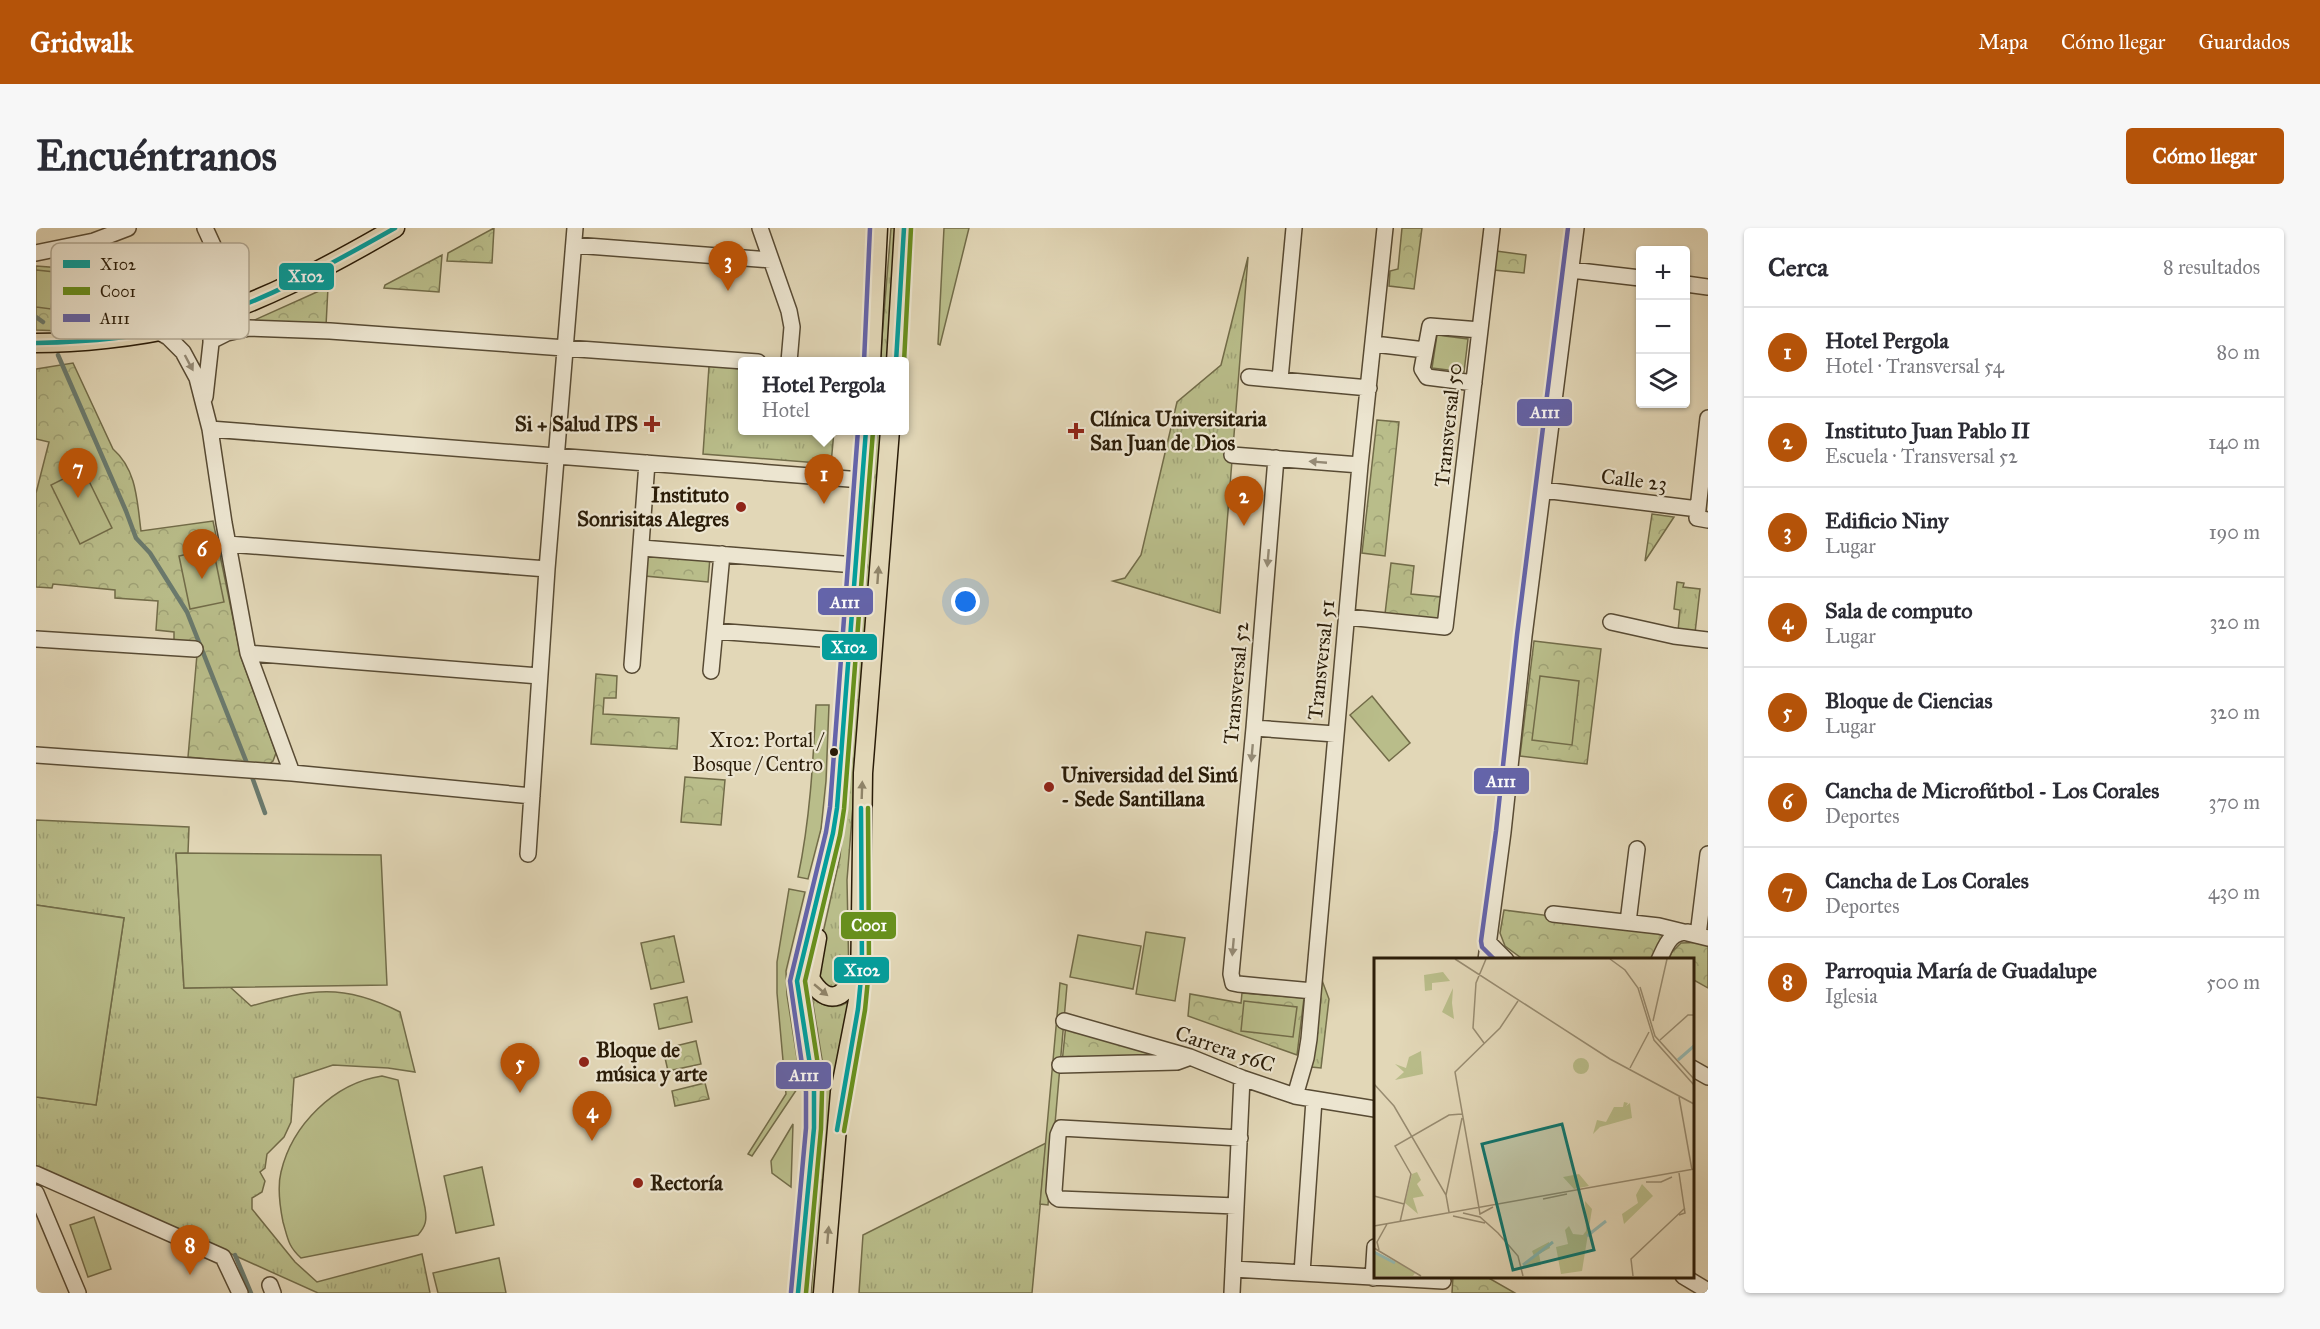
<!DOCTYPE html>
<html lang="es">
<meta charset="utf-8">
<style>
:root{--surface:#fff;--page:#f7f7f7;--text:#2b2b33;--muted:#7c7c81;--line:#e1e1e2;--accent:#b45309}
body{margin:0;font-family:"IM FELL Great Primer",serif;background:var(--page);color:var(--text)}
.controls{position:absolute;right:18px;top:18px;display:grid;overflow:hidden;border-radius:6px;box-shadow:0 2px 4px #0004}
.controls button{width:54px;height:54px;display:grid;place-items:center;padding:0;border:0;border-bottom:2px solid var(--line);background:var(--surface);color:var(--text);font:30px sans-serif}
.you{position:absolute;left:930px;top:374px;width:21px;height:21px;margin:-15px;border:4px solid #fff;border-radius:50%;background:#1a73e8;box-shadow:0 0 0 9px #1a73e833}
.badge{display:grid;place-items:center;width:39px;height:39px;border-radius:50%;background:var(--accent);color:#fff;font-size:20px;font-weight:700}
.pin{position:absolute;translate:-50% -50px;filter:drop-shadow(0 2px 3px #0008)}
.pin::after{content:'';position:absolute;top:32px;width:21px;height:18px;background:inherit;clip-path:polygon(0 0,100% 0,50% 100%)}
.popup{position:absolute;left:702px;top:129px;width:171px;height:78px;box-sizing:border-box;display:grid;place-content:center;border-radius:6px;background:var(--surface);filter:drop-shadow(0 2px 4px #0005);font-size:20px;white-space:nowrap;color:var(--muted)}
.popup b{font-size:22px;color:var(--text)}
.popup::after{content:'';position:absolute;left:50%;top:100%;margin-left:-12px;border:12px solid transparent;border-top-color:var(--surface)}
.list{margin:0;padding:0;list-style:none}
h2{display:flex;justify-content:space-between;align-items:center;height:78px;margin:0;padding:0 24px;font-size:26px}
h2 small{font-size:20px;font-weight:400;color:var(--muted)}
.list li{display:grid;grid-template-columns:39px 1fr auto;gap:18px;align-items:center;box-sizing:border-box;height:90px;padding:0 24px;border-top:2px solid var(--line)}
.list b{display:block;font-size:22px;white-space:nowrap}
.list p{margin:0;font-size:20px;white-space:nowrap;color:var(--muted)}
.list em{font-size:20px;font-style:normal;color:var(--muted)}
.icon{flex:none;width:33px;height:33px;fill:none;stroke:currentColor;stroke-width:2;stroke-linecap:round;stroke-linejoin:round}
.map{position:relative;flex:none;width:1672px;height:1065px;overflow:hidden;border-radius:6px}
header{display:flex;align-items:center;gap:36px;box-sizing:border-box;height:84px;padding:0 30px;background:var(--accent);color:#fff}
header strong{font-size:28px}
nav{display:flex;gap:33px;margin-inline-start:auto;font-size:21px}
.intro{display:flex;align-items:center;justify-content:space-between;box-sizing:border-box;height:144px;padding:0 36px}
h1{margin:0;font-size:42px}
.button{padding:15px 27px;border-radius:6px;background:var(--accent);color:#fff;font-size:21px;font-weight:700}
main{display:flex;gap:36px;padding:0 36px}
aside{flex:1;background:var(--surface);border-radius:6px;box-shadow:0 2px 4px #0004}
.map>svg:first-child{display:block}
.grass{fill:url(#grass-tufts);stroke:#726c49;stroke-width:1.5}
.park{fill:url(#park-crowns);stroke:#726c49;stroke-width:1.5}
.garden{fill:#b9bd8a;stroke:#726c49;stroke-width:1.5}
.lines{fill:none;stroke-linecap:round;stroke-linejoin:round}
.stream{stroke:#6a7a6e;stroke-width:4.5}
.minor-casing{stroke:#584b34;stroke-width:18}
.major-casing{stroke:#2a1c08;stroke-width:21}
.minor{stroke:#ece5d0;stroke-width:15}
.major{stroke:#e2d7b7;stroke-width:18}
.bus-1-casing{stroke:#ece5d0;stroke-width:9}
.bus-2-casing{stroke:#ece5d0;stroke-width:9}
.bus-3-casing{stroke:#ece5d0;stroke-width:9}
.bus-1{stroke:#049e9c;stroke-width:4.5}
.bus-2{stroke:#68901d;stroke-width:4.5}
.bus-3{stroke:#6464aa;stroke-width:4.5}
.oneway{fill:#958b76}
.oneway2{fill:#8f8368}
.poi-dot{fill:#8f2418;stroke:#ece5d0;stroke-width:2}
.bus-dot{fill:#2a1c08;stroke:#ece5d0;stroke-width:2}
.labels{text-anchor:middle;stroke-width:4.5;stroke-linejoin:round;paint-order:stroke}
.bus-label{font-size:20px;fill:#2a1c08;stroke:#ece5d0;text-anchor:end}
.poi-label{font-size:21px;font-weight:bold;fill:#2a1c08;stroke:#ece5d0;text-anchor:start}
.street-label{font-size:21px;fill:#2a1c08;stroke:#ece5d0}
.inset-river{fill:none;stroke:#95b9b2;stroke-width:3}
.inset-road{fill:none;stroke:#988c71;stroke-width:1.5}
.view{fill:#0f766e;fill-opacity:0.15;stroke:#0f766e;stroke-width:3}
.inset-edge{fill:none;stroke:#2a1c08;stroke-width:3}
.key{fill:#ece5d0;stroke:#b2a994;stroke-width:1.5}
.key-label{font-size:16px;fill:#2a1c08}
.line-badge{stroke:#ece5d0;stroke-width:2}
.badge-label{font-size:16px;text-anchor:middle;font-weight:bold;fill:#fff}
</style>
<header>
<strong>Gridwalk</strong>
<nav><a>Mapa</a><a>Cómo llegar</a><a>Guardados</a></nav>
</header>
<div class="intro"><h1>Encuéntranos</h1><a class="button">Cómo llegar</a></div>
<main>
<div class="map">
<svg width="1672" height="1065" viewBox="0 0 1672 1065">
<defs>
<pattern id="grass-tufts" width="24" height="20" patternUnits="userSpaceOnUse" patternTransform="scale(1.5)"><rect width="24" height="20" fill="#b9bd8a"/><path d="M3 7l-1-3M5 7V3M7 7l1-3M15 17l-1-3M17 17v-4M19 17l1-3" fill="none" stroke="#9fa276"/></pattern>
<pattern id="park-crowns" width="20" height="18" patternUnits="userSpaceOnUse" patternTransform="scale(1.5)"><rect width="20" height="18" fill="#b9bd8a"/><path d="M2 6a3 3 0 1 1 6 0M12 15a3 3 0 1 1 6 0" fill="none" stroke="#9fa276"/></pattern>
</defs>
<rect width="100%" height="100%" fill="#e2d7b7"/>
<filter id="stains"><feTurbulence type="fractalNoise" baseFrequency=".00333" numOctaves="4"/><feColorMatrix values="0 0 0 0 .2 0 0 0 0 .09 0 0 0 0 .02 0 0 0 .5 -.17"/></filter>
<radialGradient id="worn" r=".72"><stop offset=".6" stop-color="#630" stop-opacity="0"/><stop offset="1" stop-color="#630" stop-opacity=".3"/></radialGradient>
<path class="grass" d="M855,0H861L852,133L844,134Z
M1212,29L1184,385L1077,353L1089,350L1105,327L1141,174L1185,137Z
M673,138L707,141V202L798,203L795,236L667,226Z
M839,203H847L811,652L813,752L795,764L778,745L804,629Z
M1641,354L1648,355L1647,359L1664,361L1659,405L1642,403L1644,382L1638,381Z
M0,592L153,599L152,625L140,626L148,760L194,759L215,778C275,761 307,755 364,784L379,844L352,840L297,837L258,850L255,894L248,909L231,926L229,940L224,944L229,953L226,964L216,970V981L259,1034L281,1054L386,1026L394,1065H282L0,938V869L60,877L88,690L0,677Z
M1284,747L1293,771L1285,840L1275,839Z
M776,770C790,780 801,782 816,772L781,1065H775L790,856Z
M1010,915L996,1065H823L827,1007Z"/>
<path class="park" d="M458,0L456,35L411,33L412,25Z
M1366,0H1386L1378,61L1353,58L1354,43L1362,41Z
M1460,23L1490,27L1488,45L1458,42Z
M406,27L403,64L348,60L349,57Z
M0,38L26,40L25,103L0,102Z
M292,59L290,98L214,94Z
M37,135L77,221C101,242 101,273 105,303L177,293L205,429L240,525L237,533L232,537L152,529L162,415L138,413V404L120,402L122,373L79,370V362L17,356L16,360L0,359V265L13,214L0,211V141Z
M1341,192L1363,194L1349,328L1326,325Z
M1616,286L1638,289L1609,333Z
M612,324L674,329L672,354L609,348Z
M1355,335L1378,338L1375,366L1406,369L1403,392L1349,386Z
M1498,413L1565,421L1551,536L1484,528Z
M560,446L581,448L580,470H568L567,486L643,490L641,521L555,516Z
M649,549L689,552L685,597L645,594Z
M1468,682L1629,703L1618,732H1488L1469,718L1464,705Z
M638,708L648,754L615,761L605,715Z
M1672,714V760L1656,751V732H1633L1635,725L1645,715Z
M1206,765L1268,770L1261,827L1152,788L1154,766L1205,775Z
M651,769L656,794L623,801L618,776Z
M1030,796L1141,829L1026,835Z
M660,813L665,836L632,843L627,821Z
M669,855L673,871L639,878L636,863Z
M1417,1048L1451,1049L1479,1065H1416Z"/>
<path class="garden" d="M908,0H933L904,117L902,116Z
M0,42L19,44L15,81L0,79Z
M1401,107L1432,111L1428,144L1396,140Z
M47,241L76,300L44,316L15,257Z
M177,320L188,374L154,381L143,328Z
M1504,448L1543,453L1536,517L1496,512Z
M1336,468L1374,515L1353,533L1314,487Z
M780,477H793L790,553L785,601L772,651L762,649C774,592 777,535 780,477Z
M140,625L345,627L351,757L148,760Z
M753,661L769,664L750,743L751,767L765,855L716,928L712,926L750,866L741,765V734Z
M0,677L88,690L60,877L0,869Z
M1110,704L1149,710L1139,773L1100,766Z
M1042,707L1105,718L1097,761L1034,749Z
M1024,755L1031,757L1012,977L1004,976Z
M1208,773L1261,779L1257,809L1205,803Z
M346,848L362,852L389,980C391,992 390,998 382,1007L265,1030C252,1018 252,1011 247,994C244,979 241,960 245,944C256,897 298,855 346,848Z
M757,896L755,959L736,945L735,933Z
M446,939L458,997L420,1005L408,948Z
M58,989L75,1041L52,1049L34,997Z
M463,1030L470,1065H402L397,1045Z"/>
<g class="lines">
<path class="stream" d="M0,89L7,94
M22,127L90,283L100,310L114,325L151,384L212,538
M215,546L229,585
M199,1027L215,1065"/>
<g class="minor-casing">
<path id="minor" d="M169,0L204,76
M724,0L753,83L756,99L753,134
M538,17L735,32
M0,25L58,13L92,0
M1535,42L1604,50
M1650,56L1672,59
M121,103L132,109L147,124L161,150L174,201L188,295L212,425L256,545
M175,113L191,105L213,100L294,103L722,134
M1338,116L1389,122
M1213,149L1333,160
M1244,151L1258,0
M1438,155L1391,149L1386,141L1394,98L1444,102
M169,169L178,88
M174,201L826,252
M1196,227L1324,237
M1240,230L1218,500L1195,746L1197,755L1202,756L1277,763
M1507,262L1662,281L1661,290L1672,292
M1662,281L1672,190
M192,316L511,341
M606,320L819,337
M1311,389L1409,399L1456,0
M1575,394L1638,408L1672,412
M679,403L813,413
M0,411L159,421
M212,425L503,448
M596,437L611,235
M675,443L686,326
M1218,500L1299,506
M0,527L256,545L496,568
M492,626L511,341L539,0
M1517,686L1623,698L1672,710
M1592,694L1601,621
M1662,707L1672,626
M1452,714L1470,732
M1450,732L1467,604L1488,408L1540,0
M1623,732C1630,718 1633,704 1652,704
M1028,793L1154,829L1206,850L1259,868L1339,881
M1024,837L1141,834L1152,830
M1656,840L1672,849
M1259,868L1270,830L1273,811L1324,237L1349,0
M0,946L187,1029L204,1065
M0,965L42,1065
M1200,978L1023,971L1020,969L1018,963L1022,907L1025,900L1204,910
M1197,1041L1407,1053
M1266,1045L1278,872
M1647,1048L1672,1063
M1337,1050L1339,1019
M234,1057L237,1065
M1196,1065L1206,850"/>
</g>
<g class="major-casing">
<path id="major" d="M0,115C41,115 102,109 142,99C219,78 290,40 359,0
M835,134L842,0
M860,134L868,0
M781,710L774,750C791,782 816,769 817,737
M762,1065L778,900V863L761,753L797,605L801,580L830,202
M787,1065L804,864L824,762L827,545L854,202"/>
</g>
<use href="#minor" class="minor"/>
<use href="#major" class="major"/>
<g class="bus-1-casing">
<path id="bus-1" d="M0,115C47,114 96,111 142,99C219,79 290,39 359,0
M860,134L868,0
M801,902L822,781L826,740L825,580
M762,1065L778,900V863L761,753L797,605L801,580L830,202"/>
</g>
<g class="bus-2-casing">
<path id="bus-2" d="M868,134L875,0
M808,903L829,782L833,741L832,580
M770,1065L785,901L786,863L769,753L804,607L808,581L837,203"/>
</g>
<g class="bus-3-casing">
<path id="bus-3" d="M828,134L834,0
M1459,732L1446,719L1445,713L1460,603L1481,407L1532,0
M755,1064L770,900V864L754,753L790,604L794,579L822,202"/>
</g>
<use href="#bus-1" class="bus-1"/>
<use href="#bus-2" class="bus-2"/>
<use href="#bus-3" class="bus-3"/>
</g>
<defs><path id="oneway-solid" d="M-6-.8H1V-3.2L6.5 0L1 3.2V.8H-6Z" transform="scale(1.5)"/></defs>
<g class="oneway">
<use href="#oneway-solid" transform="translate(153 135) rotate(62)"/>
<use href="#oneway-solid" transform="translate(1282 234) rotate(-175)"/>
<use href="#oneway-solid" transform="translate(1232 330) rotate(95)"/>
<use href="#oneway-solid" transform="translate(1216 525) rotate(95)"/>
<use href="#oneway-solid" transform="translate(1197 719) rotate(95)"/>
</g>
<g class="oneway2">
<use href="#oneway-solid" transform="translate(842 347) rotate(-86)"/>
<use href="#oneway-solid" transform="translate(826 562) rotate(-88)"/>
<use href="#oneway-solid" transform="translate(785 762) rotate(40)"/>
<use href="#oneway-solid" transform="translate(792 1007) rotate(-85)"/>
</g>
<g class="poi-dot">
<path d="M613 187h6v6h6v6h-6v6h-6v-6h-6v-6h6z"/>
<path d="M1037 194h6v6h6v6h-6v6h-6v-6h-6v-6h6z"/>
<circle cx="705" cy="279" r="6"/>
<circle cx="1013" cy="559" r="6"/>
<circle cx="548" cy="834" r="6"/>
<circle cx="602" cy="955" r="6"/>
</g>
<circle class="bus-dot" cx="798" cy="524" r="5"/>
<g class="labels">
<g class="bus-label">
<text x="787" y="519">X102: Portal /<tspan x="787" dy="24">Bosque / Centro</tspan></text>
</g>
<g class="poi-label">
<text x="1054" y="198">Clínica Universitaria<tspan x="1054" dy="24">San Juan de Dios</tspan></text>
<text x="602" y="203" text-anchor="end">Si + Salud IPS</text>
<text x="693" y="274" text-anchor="end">Instituto<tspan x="693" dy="24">Sonrisitas Alegres</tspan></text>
<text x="1025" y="554">Universidad del Sinú<tspan x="1025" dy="24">- Sede Santillana</tspan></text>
<text x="560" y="829">Bloque de<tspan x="560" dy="24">música y arte</tspan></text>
<text x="614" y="962">Rectoría</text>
</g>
<g class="street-label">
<text transform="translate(1412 197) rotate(-84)" y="7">Transversal 50</text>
<text transform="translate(1598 252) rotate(7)" y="7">Calle 23</text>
<text transform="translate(1285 432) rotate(-84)" y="7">Transversal 51</text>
<text transform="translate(1200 455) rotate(-85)" y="7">Transversal 52</text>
<text transform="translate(1189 821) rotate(19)" y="7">Carrera 56C</text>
</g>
</g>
<g transform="translate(1338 730)">
<rect width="320" height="320" fill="#e2d7b7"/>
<path d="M79,30L78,45L80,61L68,54ZM47,93L49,116L21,122L30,114L21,106L32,110L35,99ZM205,216L215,228L200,231L189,219ZM211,243L218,251L208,313L187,316L182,289L194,286L191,272L195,268L199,276L209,277L212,273ZM0,293L34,310L41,315L39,318H0Z" fill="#b9bd8a"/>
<path d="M250,144L254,145L252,148L256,145L258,160L226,169L219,176L223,162L232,164L240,149H249ZM43,214L47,222L43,226L50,238L39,240L44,256L31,245L38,216ZM268,226L279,238L250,266L248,256L264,245L262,237ZM175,284L176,290L165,296L167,307L150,310L149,306L160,298L158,293Z" fill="#b9bd8a"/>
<path d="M69,14L76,23L58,25V32L51,33L50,17ZM199 108a8 8 0 1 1 16 0a8 8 0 1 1-16 0Z" fill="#b9bd8a"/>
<path class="inset-river" d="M304,102L320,88M213,278L232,263M0,294L21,305M149,307L179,284"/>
<path class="inset-road" d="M81,1L236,101L320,146M236,1L251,12L264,30L280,82L320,127M266,29L281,78L320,121M279,63L293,1M286,82L314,57H320M110,85L99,70L102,25L112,1M256,110L275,74M0,126L20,148L72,237L75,254M305,139L318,212M272,224H287L298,219M72,237L88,160M0,238L30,246M169,241L193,236M105,250L81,114L126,70L144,43M105,250L106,256L119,249M89,255L106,259L124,275L144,298L149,318M305,257L311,255L305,215M79,258L111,265M26,264L37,216L21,188L75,157L88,156M0,268L320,211M0,290L47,318M5,292L3,284L13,266M259,318L257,301L311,250"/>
<path class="view" d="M188,166L220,292L139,312L108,186Z"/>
<rect width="320" height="320" class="inset-edge"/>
</g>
<rect x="15" y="15" width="198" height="96" rx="9" class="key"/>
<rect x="27" y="32" width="27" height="8" fill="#049e9c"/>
<rect x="27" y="59" width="27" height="8" fill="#68901d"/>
<rect x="27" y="86" width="27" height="8" fill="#6464aa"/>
<g class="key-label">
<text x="64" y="42">X102</text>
<text x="64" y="69">C001</text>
<text x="64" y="96">A111</text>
</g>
<g class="line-badge">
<rect x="242" y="34" width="57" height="29" rx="6" fill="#049e9c"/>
<rect x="1480" y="170" width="57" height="29" rx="6" fill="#6464aa"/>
<rect x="781" y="359" width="57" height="29" rx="6" fill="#6464aa"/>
<rect x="785" y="405" width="57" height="28" rx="6" fill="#049e9c"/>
<rect x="1437" y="539" width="57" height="28" rx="6" fill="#6464aa"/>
<rect x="804" y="683" width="57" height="29" rx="6" fill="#68901d"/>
<rect x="797" y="728" width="57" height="28" rx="6" fill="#049e9c"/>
<rect x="739" y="833" width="57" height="29" rx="6" fill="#6464aa"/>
</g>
<g class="badge-label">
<text x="270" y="54">X102</text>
<text x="1509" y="190">A111</text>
<text x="809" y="380">A111</text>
<text x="813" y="425">X102</text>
<text x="1465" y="559">A111</text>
<text x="833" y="703">C001</text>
<text x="826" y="748">X102</text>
<text x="768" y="853">A111</text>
</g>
<rect width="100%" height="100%" filter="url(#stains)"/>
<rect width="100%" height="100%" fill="url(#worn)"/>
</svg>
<div class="controls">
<button>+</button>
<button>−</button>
<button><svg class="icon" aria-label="layers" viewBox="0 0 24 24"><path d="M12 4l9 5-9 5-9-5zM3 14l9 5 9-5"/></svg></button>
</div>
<div class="you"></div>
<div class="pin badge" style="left:788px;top:276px">1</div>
<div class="popup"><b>Hotel Pergola</b>Hotel</div>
<div class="pin badge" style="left:1208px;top:298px">2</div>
<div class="pin badge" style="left:692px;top:63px">3</div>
<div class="pin badge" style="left:556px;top:913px">4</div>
<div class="pin badge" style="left:484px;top:865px">5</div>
<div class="pin badge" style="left:166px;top:351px">6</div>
<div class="pin badge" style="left:42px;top:270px">7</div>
<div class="pin badge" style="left:154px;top:1047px">8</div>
</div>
<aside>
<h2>Cerca<small>8 resultados</small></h2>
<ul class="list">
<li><span class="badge">1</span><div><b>Hotel Pergola</b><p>Hotel · Transversal 54</p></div><em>80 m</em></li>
<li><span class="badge">2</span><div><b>Instituto Juan Pablo II</b><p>Escuela · Transversal 52</p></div><em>140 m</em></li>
<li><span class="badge">3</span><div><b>Edificio Niny</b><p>Lugar</p></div><em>190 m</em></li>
<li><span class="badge">4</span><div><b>Sala de computo</b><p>Lugar</p></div><em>320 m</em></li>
<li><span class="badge">5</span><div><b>Bloque de Ciencias</b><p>Lugar</p></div><em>320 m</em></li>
<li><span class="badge">6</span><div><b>Cancha de Microfútbol - Los Corales</b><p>Deportes</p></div><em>370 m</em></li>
<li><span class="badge">7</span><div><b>Cancha de Los Corales</b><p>Deportes</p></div><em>430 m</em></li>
<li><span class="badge">8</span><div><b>Parroquia María de Guadalupe</b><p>Iglesia</p></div><em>500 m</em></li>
</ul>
</aside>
</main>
